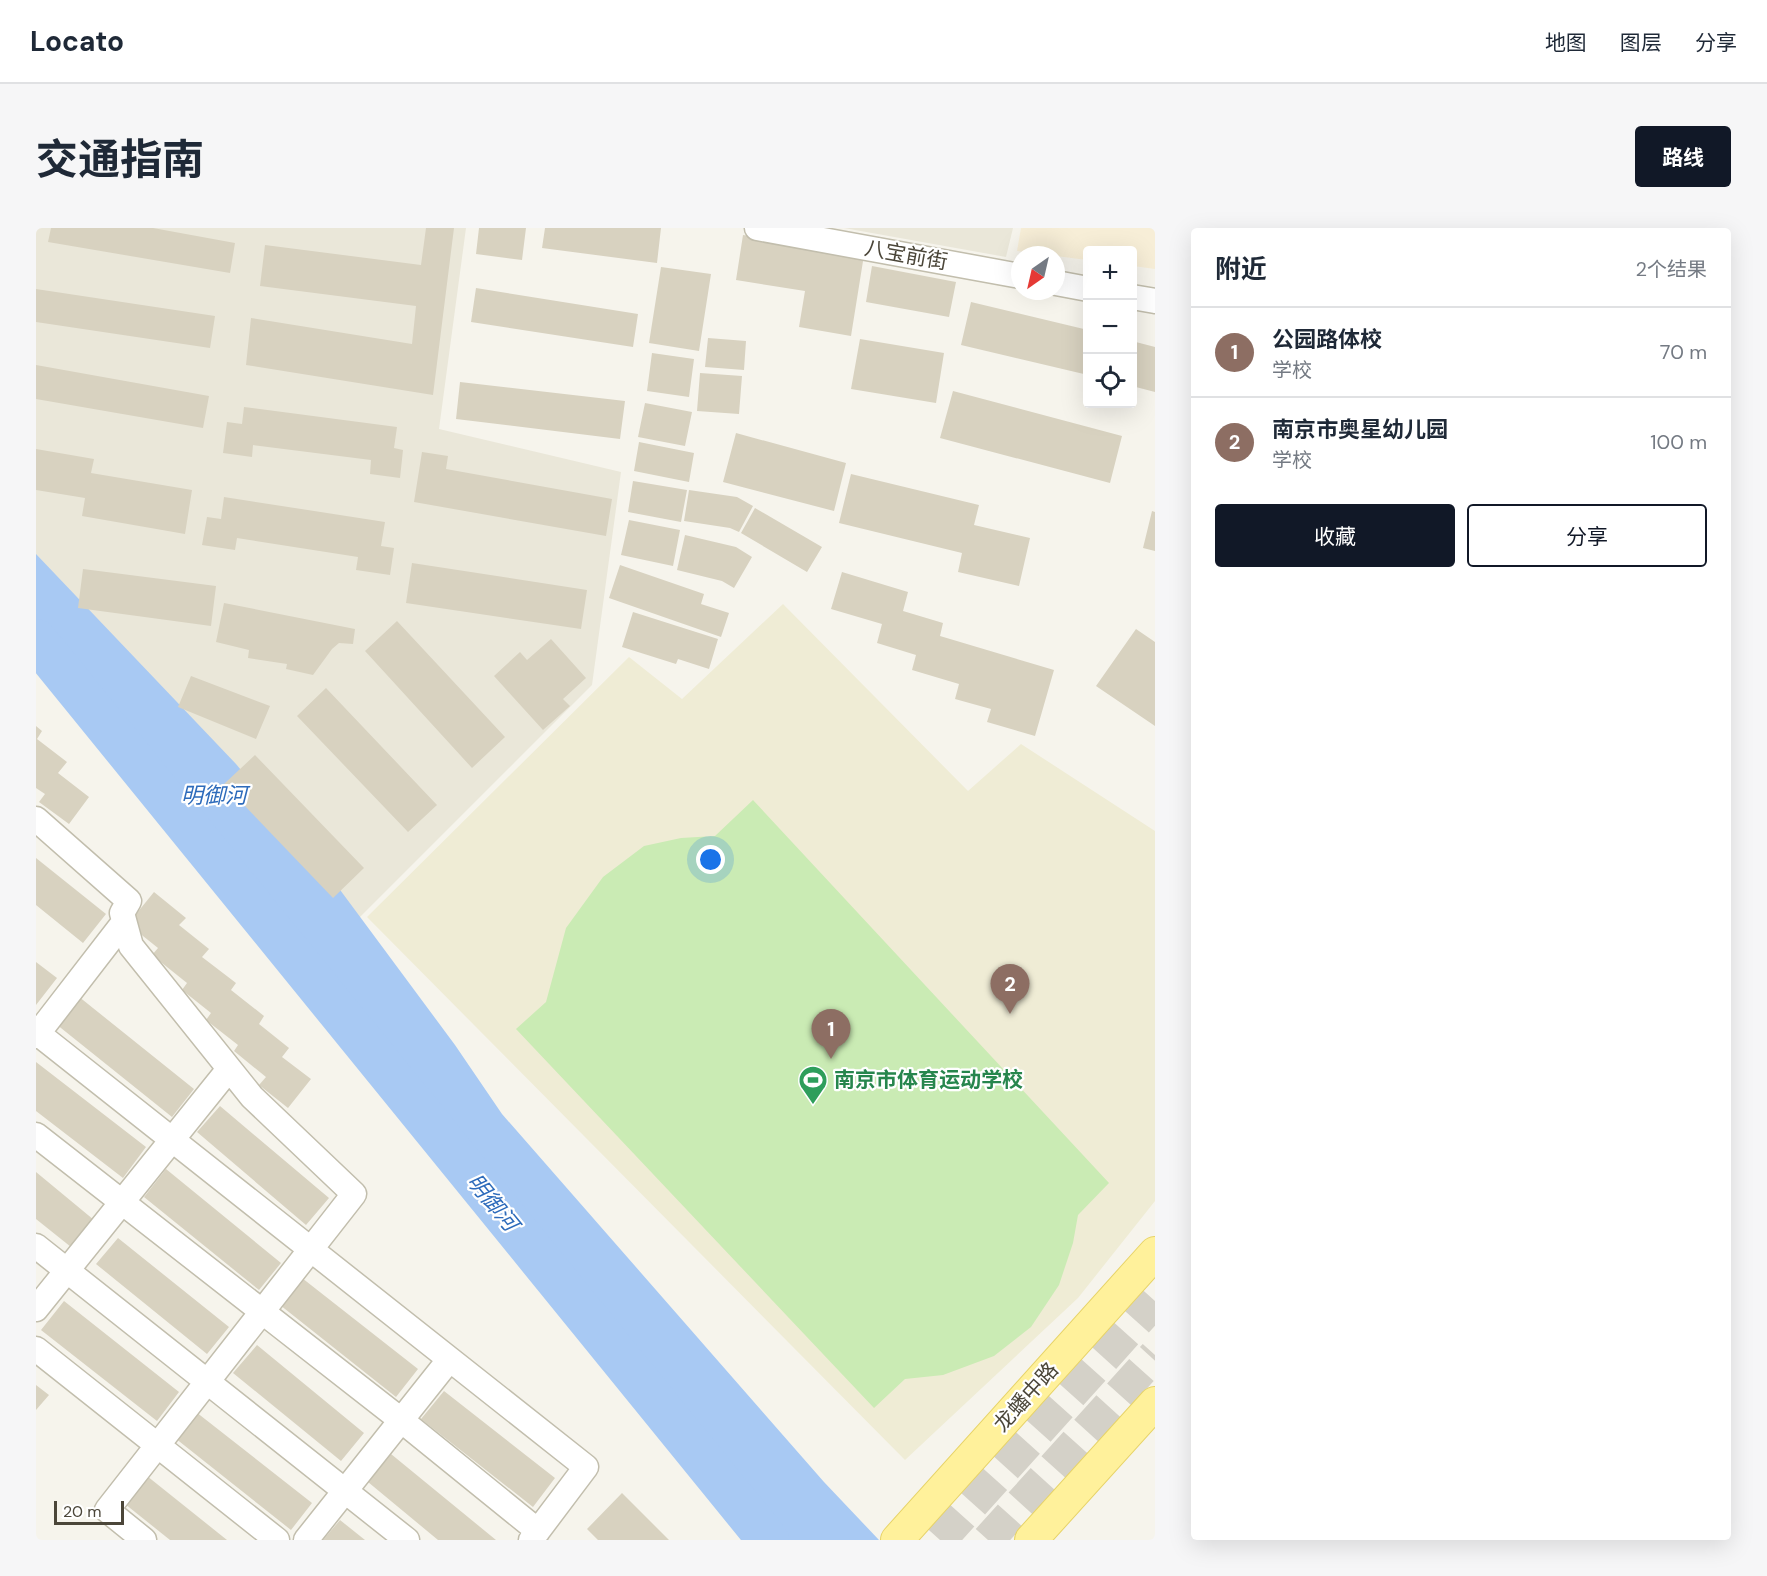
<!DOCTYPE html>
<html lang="zh">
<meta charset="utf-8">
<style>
:root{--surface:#fff;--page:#f6f6f7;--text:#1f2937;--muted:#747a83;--line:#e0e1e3;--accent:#111827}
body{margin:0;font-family:"DM Sans","Noto Sans SC",sans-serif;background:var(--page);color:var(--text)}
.controls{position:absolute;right:18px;top:18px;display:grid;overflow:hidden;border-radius:6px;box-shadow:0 6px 24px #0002}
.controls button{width:54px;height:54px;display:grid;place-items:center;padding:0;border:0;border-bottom:2px solid var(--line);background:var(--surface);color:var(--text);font:30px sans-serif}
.compass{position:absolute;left:975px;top:18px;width:54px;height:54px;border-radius:50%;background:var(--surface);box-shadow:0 6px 24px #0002;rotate:214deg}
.scale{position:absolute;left:18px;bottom:15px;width:70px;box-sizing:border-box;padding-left:6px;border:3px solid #4b4639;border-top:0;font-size:16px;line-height:21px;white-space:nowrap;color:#4b4639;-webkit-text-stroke:4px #fff;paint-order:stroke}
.you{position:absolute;left:675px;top:632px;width:21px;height:21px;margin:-15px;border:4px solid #fff;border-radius:50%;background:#1a73e8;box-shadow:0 0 0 9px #1a73e833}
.badge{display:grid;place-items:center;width:39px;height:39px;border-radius:50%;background:var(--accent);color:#fff;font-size:20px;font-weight:700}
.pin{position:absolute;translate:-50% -50px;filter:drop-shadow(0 2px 3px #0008)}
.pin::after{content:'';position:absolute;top:32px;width:21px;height:18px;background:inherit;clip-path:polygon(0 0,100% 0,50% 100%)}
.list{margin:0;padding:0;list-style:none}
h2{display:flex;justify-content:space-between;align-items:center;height:78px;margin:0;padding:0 24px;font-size:26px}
h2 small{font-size:20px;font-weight:400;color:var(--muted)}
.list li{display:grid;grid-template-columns:39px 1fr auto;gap:18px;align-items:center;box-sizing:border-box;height:90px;padding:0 24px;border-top:2px solid var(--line)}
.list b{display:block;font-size:22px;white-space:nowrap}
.list p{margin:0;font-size:20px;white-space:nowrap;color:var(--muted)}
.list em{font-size:20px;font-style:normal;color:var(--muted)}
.actions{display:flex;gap:12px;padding:18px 24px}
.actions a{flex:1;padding:14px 0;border:2px solid var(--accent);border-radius:6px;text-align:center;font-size:21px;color:var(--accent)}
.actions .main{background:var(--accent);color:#fff}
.icon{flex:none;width:33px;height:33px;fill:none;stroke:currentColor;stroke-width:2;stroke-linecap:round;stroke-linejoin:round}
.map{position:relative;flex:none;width:1119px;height:1312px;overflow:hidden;border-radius:6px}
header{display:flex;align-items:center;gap:36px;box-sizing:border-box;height:84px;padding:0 30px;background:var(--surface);border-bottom:2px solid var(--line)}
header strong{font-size:28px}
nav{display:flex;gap:33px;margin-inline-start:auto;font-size:21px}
.intro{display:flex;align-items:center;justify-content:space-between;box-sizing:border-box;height:144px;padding:0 36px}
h1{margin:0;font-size:42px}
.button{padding:15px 27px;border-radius:6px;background:var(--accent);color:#fff;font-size:21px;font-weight:700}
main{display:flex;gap:36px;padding:0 36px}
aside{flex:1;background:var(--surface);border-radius:6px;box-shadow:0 6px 24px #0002}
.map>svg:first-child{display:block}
.residential{fill:#eae7d9}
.commercial{fill:#f7eed7}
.education{fill:#efecd5}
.green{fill:#caebb4}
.water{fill:#a8c9f3}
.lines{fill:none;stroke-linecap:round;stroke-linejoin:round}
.river{stroke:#a8c9f3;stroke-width:42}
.building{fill:#d8d2c0}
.highway-tunnel{stroke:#d4d1c8;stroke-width:33;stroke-dasharray:33 16;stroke-linecap:butt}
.minor-casing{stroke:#c2bead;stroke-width:27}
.major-casing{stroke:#e7d368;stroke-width:34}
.minor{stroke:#fff;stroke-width:24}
.major{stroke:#fff19b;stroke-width:32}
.labels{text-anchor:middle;stroke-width:4.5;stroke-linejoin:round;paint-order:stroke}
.street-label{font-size:21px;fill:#4b4639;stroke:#fff}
.leisure-label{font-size:21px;font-weight:bold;fill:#27864d;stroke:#fff;text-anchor:start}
.water-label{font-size:22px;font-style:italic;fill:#2d6bbb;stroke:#fff}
</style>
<header>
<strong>Locato</strong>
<nav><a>地图</a><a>图层</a><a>分享</a></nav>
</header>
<div class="intro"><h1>交通指南</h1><a class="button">路线</a></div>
<main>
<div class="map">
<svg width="1119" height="1312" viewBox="0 0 1119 1312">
<rect width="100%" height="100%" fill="#f6f4ec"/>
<path class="residential" d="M0,0H430L403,201L585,244L556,457L292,721L0,379Z
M808,0H977L970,29Z"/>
<path class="commercial" d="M985,0H1119V41L1097,38L1096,22H1052L1051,32L981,23Z"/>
<path class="education" d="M747,376L932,563L985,516L1119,603V973L1042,1070L869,1232L331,689L593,429L646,471Z"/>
<path class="green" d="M717,572L1073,955L1042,987L1037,1015L1023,1057L995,1099L958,1128L907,1147L869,1151L838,1180L480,801L510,774L530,700L567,649L608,618L645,610L679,608Z"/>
<path class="water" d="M0,326L200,536L296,651L419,817L466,886L788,1254L843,1312H748L745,1308L484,1000L281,745L0,415Z"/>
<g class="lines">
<path class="river" d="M0,412L732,1312"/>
</g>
<path class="building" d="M15,0H117L199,15L194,45L12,14Z
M390,0H418L397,167L210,137L215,90L376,116L380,78L224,58L229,17L385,37Z
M443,0H490L486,32L440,26Z
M509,0H625L621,35L506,20Z
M707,7L828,27L815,108L763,99L769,63L700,52Z
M836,38L920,54L913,89L830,74Z
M625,39L675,46L663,123L613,115Z
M440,60L602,86L597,119L435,94Z
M0,61L179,88L174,120L0,94Z
M935,74L1052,102V147L925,117Z
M672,110L710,113L708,142L669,139Z
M824,111L908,125L900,175L815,161Z
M1096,113L1119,119V164L1096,158Z
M616,125L658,131L653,169L611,163Z
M0,137L173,168L167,200L0,171Z
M664,145L706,148L703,186L661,183Z
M424,154L589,173L584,211L420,191Z
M917,163L1086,208L1074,255L904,210Z
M609,175L656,184L649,218L602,209Z
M208,179L361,199L358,220L367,222L364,250L334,246L335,232L217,217L216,229L187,225L191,194L206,196Z
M700,205L810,235L798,283L687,254Z
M603,214L658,225L653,254L598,243Z
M0,221L58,231L55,245L156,262L149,306L46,288L49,270L0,262Z
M386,224L412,228L410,241L576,271L570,308L378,274Z
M815,246L943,277L938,297L994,310L983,358L922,344L926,325L803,295Z
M597,253L651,262L645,294L592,284Z
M653,262L701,269L717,278L703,304L694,300L648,293Z
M188,269L349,294L345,318L358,320L354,347L320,342L322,329L201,310L199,322L166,317L171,289L185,291Z
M719,280L786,319L771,344L705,305Z
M1116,283L1119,284V323L1107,320Z
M593,292L644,302L637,338L585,327Z
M649,307L700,319L716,329L698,360L686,353L641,342Z
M376,335L551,362L545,401L370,375Z
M584,337L668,366L665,376L693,385L685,409L573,370Z
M47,341L180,358L175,398L42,380Z
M806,344L872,364L867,383L907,395L904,408L1018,442L999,508L951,494L955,481L919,471L923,456L876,442L880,427L841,415L846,396L795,381Z
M188,375L319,401L317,416L303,415L296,421L277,447L250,441L251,436L212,430L213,422L180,414Z
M597,384L682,411L673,441L642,431L640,436L586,419Z
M361,393L469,509L436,540L329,423Z
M1100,401L1119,414V498L1060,458Z
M515,411L550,450L527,471L534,478L507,502L458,448L484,424L491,432Z
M155,448L234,478L220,511L142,479Z
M290,460L401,577L372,604L261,488Z
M0,498L6,503L1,511L31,534L22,545L53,569L33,596L3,574L9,566L0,560Z
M219,527L328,640L297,670L188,556Z
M0,630L70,686L47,715L0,677Z
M118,664L150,690L143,697L173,721L166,729L200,755L195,762L228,788L223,796L253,820L246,829L275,851L252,880L223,857L230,849L198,823L202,817L170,792L175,785L146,762L151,755L116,727L122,720L92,696Z
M0,734L21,750L0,777Z
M42,768L158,861L136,889L20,796Z
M0,834L110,919L87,950L0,883Z
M184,878L293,970L270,997L161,904Z
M130,941L245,1035L223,1062L108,969Z
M0,944L58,992L35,1019L0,991Z
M82,1010L193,1099L171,1126L60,1036Z
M266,1050L382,1141L360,1169L244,1077Z
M28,1073L143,1164L121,1193L5,1102Z
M221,1117L328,1205L305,1233L197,1145Z
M0,1157L13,1167L0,1182Z
M408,1163L519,1250L497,1279L385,1191Z
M160,1184L276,1275L255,1302L139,1210Z
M355,1226L460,1312H402L332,1254Z
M111,1248L191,1312H134L89,1276Z
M586,1265L633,1312H562L551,1301Z
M304,1292L329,1312H287Z"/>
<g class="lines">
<path class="highway-tunnel" d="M904,1312L1119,1073
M952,1312L1119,1127"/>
<g class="minor-casing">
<path id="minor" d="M721,0L984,48
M1020,55L1052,61
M1096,69L1119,73
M0,591L93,673L86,685L95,718L216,869L318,966L71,1282L108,1312
M0,804L550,1239L495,1312
M0,808L88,694
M0,907L365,1192L502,1303
M0,1018L371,1312
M0,1081L193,841
M0,1121L241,1312
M270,1312L413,1132"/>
</g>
<g class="major-casing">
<path id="major" d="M861,1312L1119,1025
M995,1312L1119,1175"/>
</g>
<use href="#minor" class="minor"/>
<use href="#major" class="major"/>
</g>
<defs>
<g id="stadium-pin" transform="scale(1.5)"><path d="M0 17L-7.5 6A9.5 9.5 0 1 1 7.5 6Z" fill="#2e9e5b" stroke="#fff"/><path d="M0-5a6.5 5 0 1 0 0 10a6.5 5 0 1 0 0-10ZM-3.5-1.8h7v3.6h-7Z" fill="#fff"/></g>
</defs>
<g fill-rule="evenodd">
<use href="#stadium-pin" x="777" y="852"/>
</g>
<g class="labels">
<g class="street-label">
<text transform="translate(870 27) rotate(10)" y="7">八宝前街</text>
<text transform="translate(990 1169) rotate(-48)" y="7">龙蟠中路</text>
</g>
<g class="leisure-label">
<text x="798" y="859">南京市体育运动学校</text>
</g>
<g class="water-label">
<text x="178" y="575">明御河</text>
<text transform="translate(457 974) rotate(51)" y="8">明御河</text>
</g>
</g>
</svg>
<div class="controls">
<button>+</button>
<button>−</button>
<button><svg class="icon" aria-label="locate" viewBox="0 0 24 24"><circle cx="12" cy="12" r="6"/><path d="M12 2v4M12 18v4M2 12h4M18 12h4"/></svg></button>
</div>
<svg class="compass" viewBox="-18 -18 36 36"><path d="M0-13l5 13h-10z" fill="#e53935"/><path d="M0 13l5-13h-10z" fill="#747a83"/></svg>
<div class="scale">20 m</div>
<div class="you"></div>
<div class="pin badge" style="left:795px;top:831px;background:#8d6e63">1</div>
<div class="pin badge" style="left:974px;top:786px;background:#8d6e63">2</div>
</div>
<aside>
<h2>附近<small>2个结果</small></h2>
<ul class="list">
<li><span class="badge" style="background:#8d6e63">1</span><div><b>公园路体校</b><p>学校</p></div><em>70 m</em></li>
<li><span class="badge" style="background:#8d6e63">2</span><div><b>南京市奥星幼儿园</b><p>学校</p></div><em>100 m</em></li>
</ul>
<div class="actions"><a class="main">收藏</a><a>分享</a></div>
</aside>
</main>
